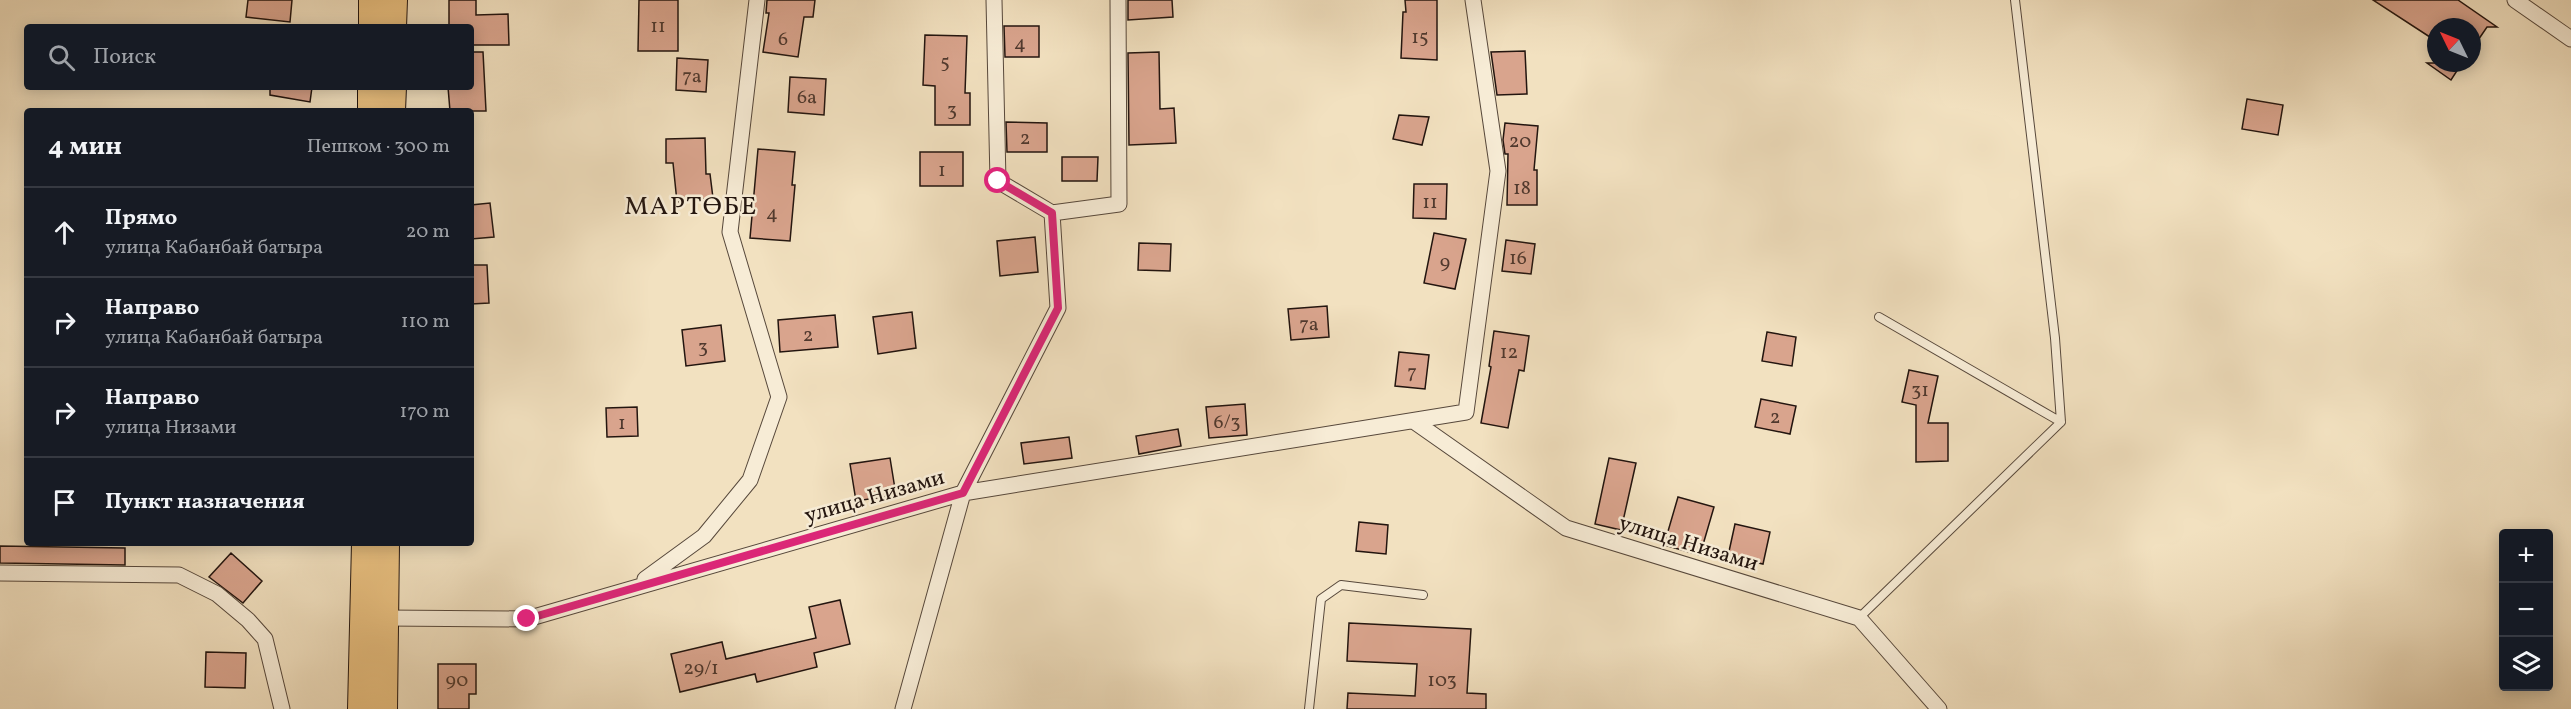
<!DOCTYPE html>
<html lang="ru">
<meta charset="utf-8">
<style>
:root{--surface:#171b24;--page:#242831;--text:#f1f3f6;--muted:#9ea1a6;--line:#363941}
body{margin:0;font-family:Vollkorn,serif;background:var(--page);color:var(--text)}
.controls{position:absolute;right:18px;bottom:18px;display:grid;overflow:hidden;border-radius:6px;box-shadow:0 3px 15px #0003}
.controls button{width:54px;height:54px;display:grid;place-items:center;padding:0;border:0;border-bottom:2px solid var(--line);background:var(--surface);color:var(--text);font:30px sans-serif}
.compass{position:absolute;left:2427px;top:18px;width:54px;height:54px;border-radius:50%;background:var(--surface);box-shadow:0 3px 15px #0003;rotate:313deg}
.stop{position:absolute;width:18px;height:18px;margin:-14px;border:4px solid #db2777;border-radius:50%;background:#fff}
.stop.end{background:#db2777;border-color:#fff;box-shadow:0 2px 6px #0008}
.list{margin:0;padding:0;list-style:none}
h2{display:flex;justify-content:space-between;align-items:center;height:78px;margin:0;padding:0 24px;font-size:26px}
h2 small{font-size:20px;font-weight:400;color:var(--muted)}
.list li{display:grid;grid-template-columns:39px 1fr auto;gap:18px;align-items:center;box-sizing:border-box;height:90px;padding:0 24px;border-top:2px solid var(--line)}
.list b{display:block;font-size:22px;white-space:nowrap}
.list p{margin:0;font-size:20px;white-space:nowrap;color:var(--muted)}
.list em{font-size:20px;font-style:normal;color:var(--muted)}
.icon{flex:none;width:33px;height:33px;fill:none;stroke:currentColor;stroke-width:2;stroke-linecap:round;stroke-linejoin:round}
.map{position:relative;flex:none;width:2571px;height:709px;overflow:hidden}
.search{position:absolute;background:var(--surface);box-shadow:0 3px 15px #0003;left:24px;top:24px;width:450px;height:66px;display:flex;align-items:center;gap:15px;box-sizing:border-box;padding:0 21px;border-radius:6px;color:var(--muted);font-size:22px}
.panel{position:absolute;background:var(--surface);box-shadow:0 3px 15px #0003;left:24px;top:108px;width:450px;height:438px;border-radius:6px}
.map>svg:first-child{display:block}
.building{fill:#d9a48d;stroke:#23150f;stroke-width:1.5}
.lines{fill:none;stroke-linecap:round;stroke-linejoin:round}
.lane-casing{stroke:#57483b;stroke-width:10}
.street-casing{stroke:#57483b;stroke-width:17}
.primary-casing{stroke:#23150f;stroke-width:28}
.lane{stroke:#f7ecd6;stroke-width:8}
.street{stroke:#f7ecd6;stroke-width:15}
.primary{stroke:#e9c080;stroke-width:26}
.route{stroke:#db2777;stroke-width:8}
.labels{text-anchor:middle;stroke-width:5;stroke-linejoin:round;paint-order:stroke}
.number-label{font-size:20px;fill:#50392e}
.street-label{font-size:22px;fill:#23150f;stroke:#f7ecd6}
.quarter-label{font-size:26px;letter-spacing:1.5px;fill:#23150f;stroke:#f7ecd6}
</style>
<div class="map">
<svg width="2571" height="709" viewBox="0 0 2571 709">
<rect width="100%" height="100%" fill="#f2e1c0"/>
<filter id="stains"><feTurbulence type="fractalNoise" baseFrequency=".00333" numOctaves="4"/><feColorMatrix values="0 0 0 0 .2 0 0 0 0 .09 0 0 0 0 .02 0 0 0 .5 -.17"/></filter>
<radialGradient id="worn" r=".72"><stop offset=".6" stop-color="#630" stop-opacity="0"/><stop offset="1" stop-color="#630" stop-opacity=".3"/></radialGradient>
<path class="building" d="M248,0H292L290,22L246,17Z
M449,0H476V15L508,14L509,45H471V27H449Z
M639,0H678V51H638Z
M767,0H815L813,17H804L798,57L763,52L769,13H766Z
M1128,0H1172L1173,17L1128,20Z
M1405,0H1437V60L1401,58L1403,12H1406Z
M2373,0H2458L2497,27H2487L2472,49V27H2436V41Z
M1004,26H1039V57H1005Z
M925,35L967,36L965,93H970V125H935V86L923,85Z
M1525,51L1527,94L1497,95L1491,52Z
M471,52H483L486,111H450L448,87H471Z
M1159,52L1160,109L1174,108L1176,143L1129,145L1128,53Z
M677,58L708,60L706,92L676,90Z
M2427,63H2462L2451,80Z
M790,77L826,79L824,115L788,112Z
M270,87H312L310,102L270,95Z
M2247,99L2283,105L2278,135L2242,129Z
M1399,115L1429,117L1422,145L1393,139Z
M1006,122L1047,123V152H1007Z
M1505,123L1538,126L1534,170H1537V205H1507L1508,154H1505L1503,140Z
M705,138L706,174H710L713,198L677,202L673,163H666V139Z
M758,149L795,152L792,185H795L790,241L750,238Z
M920,152H963V186H920Z
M1062,157H1098L1097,181H1062Z
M1414,184H1447L1446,219L1413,218Z
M490,203L494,237L471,239V205Z
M1434,233L1466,239L1455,289L1424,283Z
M1035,237L1038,272L1000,276L997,241Z
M1506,240L1535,244L1531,274L1502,271Z
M1139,243L1171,244L1170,271L1138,270Z
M471,265H487L489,303L471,304Z
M1327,306L1329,337L1291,340L1288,309Z
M912,312L916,348L878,354L873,317Z
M835,315L838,347L780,352L778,320Z
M721,325L725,361L686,366L682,330Z
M1494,331L1529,336L1524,371L1519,370L1508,428L1481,423L1491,367L1489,366Z
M1767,332L1796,337L1792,366L1762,361Z
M1399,352L1429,355L1425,389L1395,386Z
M1909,370L1938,376L1928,423H1948V461L1916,462V405L1902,402Z
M1761,399L1796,406L1790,434L1755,427Z
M1245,404L1247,435L1209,438L1206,407Z
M637,407L638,436L607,437L606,408Z
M1178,429L1181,446L1139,454L1136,436Z
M1069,437L1072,458L1024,464L1021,443Z
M890,458L896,495L856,501L850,464Z
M1609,458L1636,463L1621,530L1595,524Z
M1678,497L1714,507L1700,555L1664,545Z
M1359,522L1388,525L1386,554L1356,551Z
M1735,524L1770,532L1763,564L1728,556Z
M0,546L125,548V565L0,563Z
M231,553L262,581L243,603L209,577Z
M840,600L850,644L814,653L817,667L757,682L755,674L680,692L671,654L722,642L726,659L816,638L809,607Z
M1349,623L1471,629L1467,693L1486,694V709H1347L1348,693L1415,696L1417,664L1347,661Z
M206,652L246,653L245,688L205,687Z
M438,664H476V694H469V709H438Z"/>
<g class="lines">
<g class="lane-casing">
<path id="lane" d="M1879,317L2061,422
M1859,618L2061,422L2055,338L2015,0
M1309,709L1321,599L1341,585L1423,595"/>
</g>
<g class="street-casing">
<path id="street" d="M2515,0L2571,39
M1052,213L1119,204L1118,0
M1415,422L1566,528L1859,618L1939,709
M0,573L179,575L217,594L248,620L265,639L282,709
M645,579L704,536L750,480L779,397L730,232L757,0
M385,618L527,619L963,493L1466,412L1498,171L1473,0
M903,709L963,493L1058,308L1052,213L998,181L994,0"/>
</g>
<g class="primary-casing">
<path id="primary" d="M372,27V0
M393,27L394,0
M371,111V87
M392,111L393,87
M361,709L365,543
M384,709L386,543"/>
</g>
<use href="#lane" class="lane"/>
<use href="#street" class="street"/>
<use href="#primary" class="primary"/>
</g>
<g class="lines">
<path class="route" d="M527,619L963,493L1058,308L1052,213L998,181"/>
</g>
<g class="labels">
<g class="number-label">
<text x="658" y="32">11</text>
<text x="1420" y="43">15</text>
<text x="783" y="45">6</text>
<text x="1020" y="49">4</text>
<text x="945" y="68">5</text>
<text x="692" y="82">7а</text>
<text x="807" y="103">6а</text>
<text x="952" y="116">3</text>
<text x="1025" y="144">2</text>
<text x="1520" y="147">20</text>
<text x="942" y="176">1</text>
<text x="1522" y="194">18</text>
<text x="1430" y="208">11</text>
<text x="772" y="219">4</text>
<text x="1518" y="264">16</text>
<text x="1445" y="268">9</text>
<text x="1309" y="330">7а</text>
<text x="808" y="341">2</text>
<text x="703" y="353">3</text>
<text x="1509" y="358">12</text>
<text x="1412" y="378">7</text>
<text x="1920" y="396">31</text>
<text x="1775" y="423">2</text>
<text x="1227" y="428">6/3</text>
<text x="622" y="429">1</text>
<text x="701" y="674">29/1</text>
<text x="457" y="686">90</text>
<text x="1442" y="686">103</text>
</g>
<g class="street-label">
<text transform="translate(874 495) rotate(-16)" y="8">улица Низами</text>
<text transform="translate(1689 542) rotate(17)" y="8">улица Низами</text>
</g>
<g class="quarter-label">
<text x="691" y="214">МАРТӨБЕ</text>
</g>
</g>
<rect width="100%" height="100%" filter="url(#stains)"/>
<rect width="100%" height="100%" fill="url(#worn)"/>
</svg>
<div class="controls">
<button>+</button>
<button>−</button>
<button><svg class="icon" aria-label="layers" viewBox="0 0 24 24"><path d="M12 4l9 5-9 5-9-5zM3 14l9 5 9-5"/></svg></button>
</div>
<svg class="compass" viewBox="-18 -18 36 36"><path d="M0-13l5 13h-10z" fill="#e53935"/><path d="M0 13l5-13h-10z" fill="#9ea1a6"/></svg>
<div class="stop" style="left:998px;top:181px"></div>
<div class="stop end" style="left:527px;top:619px"></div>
<div class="search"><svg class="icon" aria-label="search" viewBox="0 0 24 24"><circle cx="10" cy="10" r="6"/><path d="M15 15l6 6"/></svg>Поиск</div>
<section class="panel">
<h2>4 мин<small>Пешком · 300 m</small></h2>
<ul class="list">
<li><svg class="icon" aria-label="ahead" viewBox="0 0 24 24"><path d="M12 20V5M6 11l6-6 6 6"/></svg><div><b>Прямо</b><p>улица Кабанбай батыра</p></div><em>20 m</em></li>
<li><svg class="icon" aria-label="right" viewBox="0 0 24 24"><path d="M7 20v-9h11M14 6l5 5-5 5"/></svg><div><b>Направо</b><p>улица Кабанбай батыра</p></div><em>110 m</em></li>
<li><svg class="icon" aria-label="right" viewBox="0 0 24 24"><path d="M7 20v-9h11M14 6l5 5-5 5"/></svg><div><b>Направо</b><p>улица Низами</p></div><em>170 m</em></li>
<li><svg class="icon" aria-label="arrive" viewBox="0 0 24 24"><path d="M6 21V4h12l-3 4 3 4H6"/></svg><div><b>Пункт назначения</b></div></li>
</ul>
</section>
</div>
